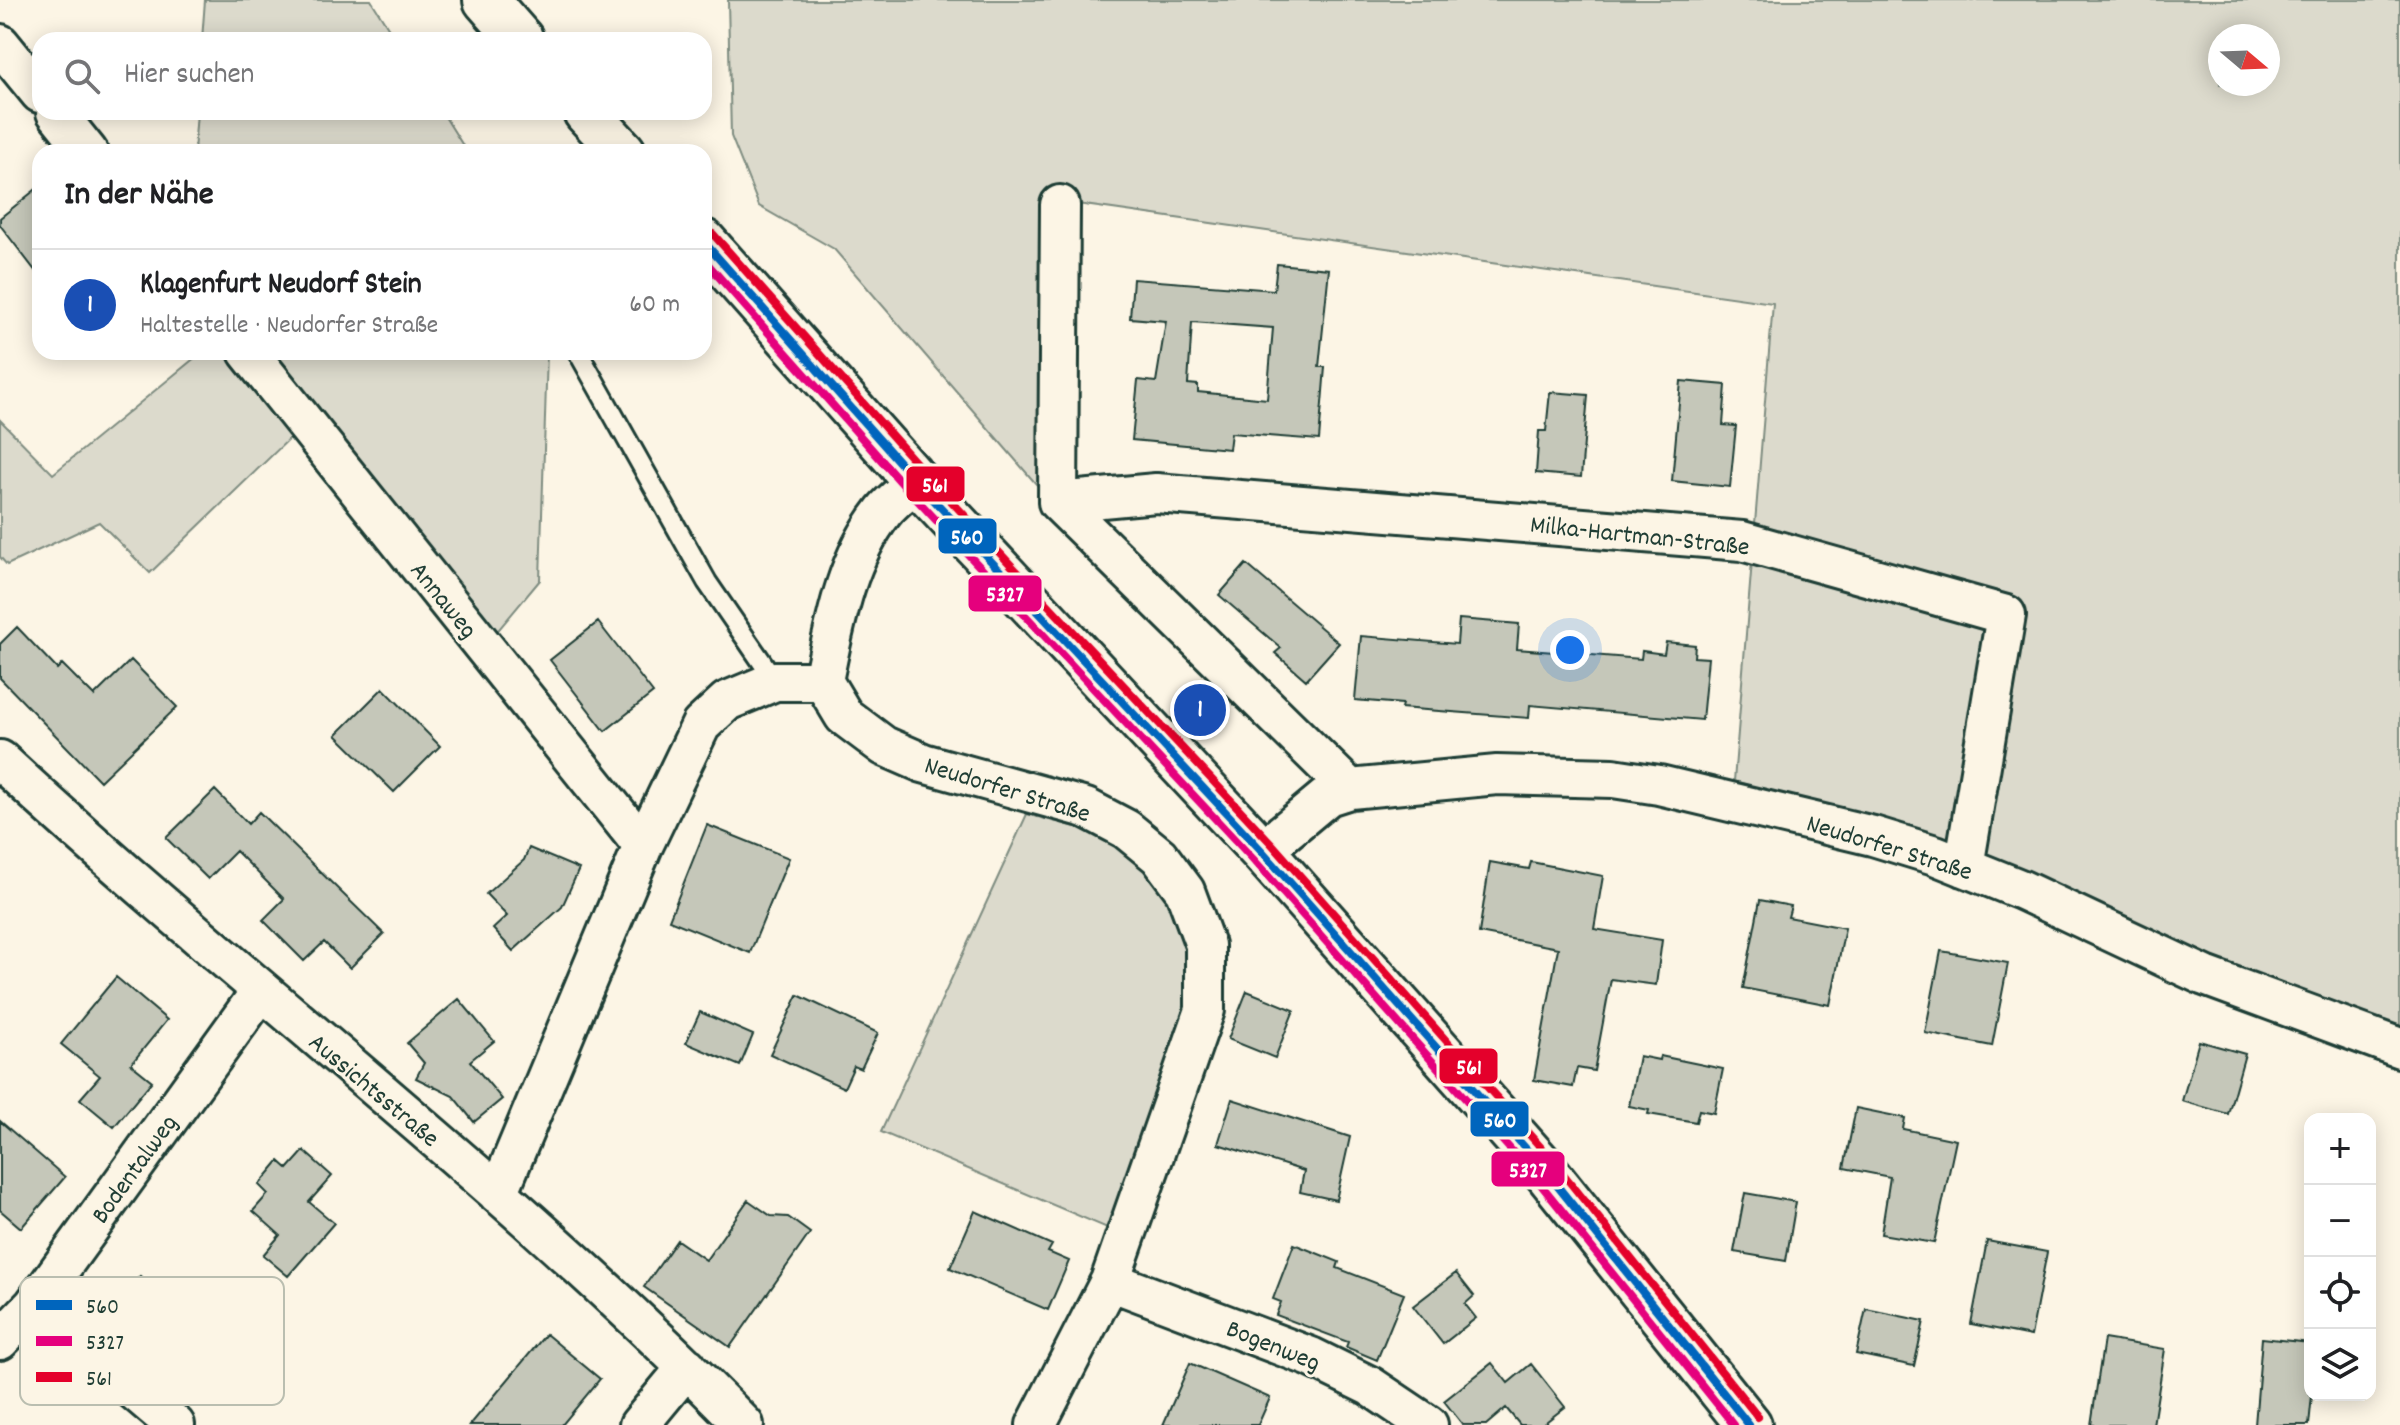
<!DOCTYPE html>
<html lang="de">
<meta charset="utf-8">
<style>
:root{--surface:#fff;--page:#f6f6f6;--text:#202124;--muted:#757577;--line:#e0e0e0;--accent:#d93025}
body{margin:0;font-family:Dekko,sans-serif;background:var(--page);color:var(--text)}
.controls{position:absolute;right:24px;bottom:24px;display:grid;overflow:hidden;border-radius:16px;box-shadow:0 4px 20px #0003}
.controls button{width:72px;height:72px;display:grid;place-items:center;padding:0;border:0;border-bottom:2px solid var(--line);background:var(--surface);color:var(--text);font:40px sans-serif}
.compass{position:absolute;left:2208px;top:24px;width:72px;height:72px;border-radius:50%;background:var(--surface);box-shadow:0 4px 20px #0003;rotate:109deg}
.you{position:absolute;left:1570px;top:650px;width:28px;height:28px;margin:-20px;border:6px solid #fff;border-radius:50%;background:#1a73e8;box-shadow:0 0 0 12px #1a73e833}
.badge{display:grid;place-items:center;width:52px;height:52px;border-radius:50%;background:var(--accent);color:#fff;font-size:26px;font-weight:700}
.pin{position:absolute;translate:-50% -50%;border:4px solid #fff;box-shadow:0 2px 8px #0006}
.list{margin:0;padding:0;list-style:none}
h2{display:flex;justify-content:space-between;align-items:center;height:104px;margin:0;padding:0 32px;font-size:34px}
h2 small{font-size:26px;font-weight:400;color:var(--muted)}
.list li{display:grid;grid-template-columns:52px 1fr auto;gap:24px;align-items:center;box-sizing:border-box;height:112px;padding:0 32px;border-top:2px solid var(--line)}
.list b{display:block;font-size:30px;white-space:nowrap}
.list p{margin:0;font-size:26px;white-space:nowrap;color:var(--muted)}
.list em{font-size:26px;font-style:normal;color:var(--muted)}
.icon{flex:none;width:44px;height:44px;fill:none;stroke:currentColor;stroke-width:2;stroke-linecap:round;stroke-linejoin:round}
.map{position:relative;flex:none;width:2400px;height:1425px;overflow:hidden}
.search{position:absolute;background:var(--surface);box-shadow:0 4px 20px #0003;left:32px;top:32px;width:680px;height:88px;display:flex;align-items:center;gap:20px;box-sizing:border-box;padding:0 28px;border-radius:24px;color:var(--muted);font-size:30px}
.panel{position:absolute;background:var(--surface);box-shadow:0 4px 20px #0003;left:32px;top:144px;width:680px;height:216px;border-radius:24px}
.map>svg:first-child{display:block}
.green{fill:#dcdacc;stroke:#7e8c80;stroke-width:2;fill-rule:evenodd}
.building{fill:#c5c7b9;stroke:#1f3d34;stroke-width:2;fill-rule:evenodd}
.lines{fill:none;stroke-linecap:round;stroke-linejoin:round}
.service-casing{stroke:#1f3d34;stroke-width:24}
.minor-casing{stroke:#1f3d34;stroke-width:44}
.primary-casing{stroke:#1f3d34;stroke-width:50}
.service{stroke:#fcf5e5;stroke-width:18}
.minor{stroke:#fcf5e5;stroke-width:38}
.primary{stroke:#fcf5e5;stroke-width:44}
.bus-1-casing{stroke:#fcf5e5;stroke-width:14}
.bus-2-casing{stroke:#fcf5e5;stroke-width:14}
.bus-3-casing{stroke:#fcf5e5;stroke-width:14}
.bus-1{stroke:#0065bd;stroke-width:8}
.bus-2{stroke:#e5007d;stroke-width:8}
.bus-3{stroke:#e4002b;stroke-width:8}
.labels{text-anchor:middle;stroke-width:6;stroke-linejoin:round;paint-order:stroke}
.street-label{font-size:26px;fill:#1f3d34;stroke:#fcf5e5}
.key{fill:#fcf5e5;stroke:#babeb0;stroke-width:2}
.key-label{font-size:22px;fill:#1f3d34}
.line-badge{stroke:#fcf5e5;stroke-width:3}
.badge-label{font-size:22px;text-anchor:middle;font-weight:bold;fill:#fff}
</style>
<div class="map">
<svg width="2400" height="1425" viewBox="0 0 2400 1425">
<rect width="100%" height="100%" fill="#fcf5e5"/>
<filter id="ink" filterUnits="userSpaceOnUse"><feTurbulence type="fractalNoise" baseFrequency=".0125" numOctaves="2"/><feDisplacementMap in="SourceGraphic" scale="16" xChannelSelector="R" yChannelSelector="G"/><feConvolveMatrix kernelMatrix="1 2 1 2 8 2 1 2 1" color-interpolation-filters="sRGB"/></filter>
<g filter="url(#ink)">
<path class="green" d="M205,0H371L396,40H202Z
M728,0H2400V1032L2358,1019L1904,831L1734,781L1773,303L1070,203L1043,492L834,249L759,206L731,136ZM2220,36H2268V84H2220Z
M197,112H442L467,152H194Z
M202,352H223L292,436L150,573L99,522L7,565L0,557V420L53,474Z
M268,352H547L540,580L495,634Z
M1027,814L1106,835L1159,877L1188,945L1189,1003L1112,1230L881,1132Z"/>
<path class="building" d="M40,186V277L0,225V218Z
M1277,264L1329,269L1319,367H1325L1319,440L1231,433L1229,449L1132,440L1138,380L1156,382L1166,321L1130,318L1133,279L1274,290ZM1192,322L1273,328L1267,399L1198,392V385L1188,384Z
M1681,381L1726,385L1723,425L1736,426L1730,487L1672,481Z
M1550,392L1588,395L1581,477L1536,473L1539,431H1546Z
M1246,564L1339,643L1306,680L1275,653L1281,648L1219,595Z
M1459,619L1519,624L1517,649L1641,659L1642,651L1664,654L1666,642L1695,645L1694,657L1708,658L1702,720L1530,705L1529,718L1401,708L1402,704L1355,700L1361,636L1457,644Z
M598,622L653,693L605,731L550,660Z
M17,627L57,669L62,664L94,696L131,660L177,707L100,781L0,678V644Z
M383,688L440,746L394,792L336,735Z
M215,790L248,824L259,812L384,934L350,968L324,942L304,961L263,920L284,899L236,851L208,879L166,838Z
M707,825L789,858L750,953L669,920Z
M529,848L579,869L562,907L513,951L493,929L507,916L486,894L524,860Z
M1490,862L1529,869L1531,862L1603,876L1594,929L1662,940L1656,985L1611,979L1594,1071L1577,1068L1573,1087L1534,1080L1558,948L1479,933Z
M1760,900L1791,906L1788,917L1845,928L1830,1005L1743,988Z
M1941,951L2008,963L1992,1046L1925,1033Z
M116,977L167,1020L131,1064L152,1081L114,1127L80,1099L100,1076L61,1044Z
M1247,991L1294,1010L1275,1058L1228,1039Z
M798,995L878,1033L861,1069L854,1066L844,1088L770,1054Z
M459,999L494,1041L470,1061L502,1099L474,1122L453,1096L416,1078L424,1063L407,1043Z
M700,1012L753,1035L740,1066L686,1043Z
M2199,1041L2245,1054L2228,1114L2182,1101Z
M1639,1056L1659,1060L1660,1056L1723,1069L1714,1113L1699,1110L1696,1122L1648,1114L1649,1110L1629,1106Z
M1232,1099L1350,1137L1336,1200L1300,1192L1304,1171L1218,1144Z
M1856,1108L1905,1118L1903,1129L1956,1140L1934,1243L1881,1234L1890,1177L1844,1168Z
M0,1121L65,1177L21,1228L0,1210Z
M304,1151L332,1176L309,1202L334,1223L288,1276L263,1255L280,1235L253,1211L268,1194L259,1185L279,1161L288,1169Z
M1745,1193L1796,1202L1786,1261L1734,1252Z
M748,1200L771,1216L788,1217L810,1233L730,1347L644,1287L677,1240L706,1260Z
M975,1211L1052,1245L1048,1252L1069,1261L1048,1310L950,1268Z
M1987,1241L2047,1252L2031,1336L1971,1324Z
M1294,1244L1339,1262L1337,1268L1404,1294L1377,1360L1346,1347L1348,1342L1276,1315L1281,1302L1273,1299Z
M1456,1273L1474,1296L1465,1304L1476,1318L1443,1344L1413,1306Z
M140,1276L180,1310L145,1350L106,1317Z
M1866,1309L1924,1321L1914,1366L1856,1354Z
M546,1334L600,1379L562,1425H470Z
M2262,1338L2310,1343V1395H2312L2309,1425H2255Z
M2104,1339L2165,1349L2153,1425H2091Z
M1190,1363L1270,1398L1258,1425H1163Z
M1492,1363L1508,1383L1531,1364L1565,1407L1542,1425H1520L1506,1408L1486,1425H1463L1444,1401Z"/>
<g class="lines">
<g class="service-casing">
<path id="service" d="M578,352L707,582L775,681"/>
</g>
<g class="minor-casing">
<path id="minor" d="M0,44L40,93
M56,112L88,152
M248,352L643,846
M916,481C906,491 893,500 884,511C846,559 835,622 823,681L844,716L884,746L923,763L1086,808L1126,829L1159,856L1185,891L1205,945V1010L1110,1281L1036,1425
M1058,502L1156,493L1742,541L2006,615L1964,867
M1058,502L1350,789
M1058,502L1060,205
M0,760C244,986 512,1187 744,1425
M1262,851L1328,796L1350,789L1497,775L1613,778L1659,785L1873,836L1935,855L2022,890L2205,976L2400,1048
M498,1194L643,846L701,725L727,701L775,681H823
M1110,1281L1311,1357L1370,1386L1428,1425
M34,1305L175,1425
M0,1340L34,1305L261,991
M639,1425L687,1367"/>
</g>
<g class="primary-casing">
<path id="primary" d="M486,0L521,40
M586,112L623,152
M704,242L916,481L1262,851L1543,1168L1749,1425"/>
</g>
<use href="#service" class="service"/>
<use href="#minor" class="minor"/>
<use href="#primary" class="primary"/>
<g class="bus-1-casing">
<path id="bus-1" d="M704,242L916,481L1262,851L1543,1168L1749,1425"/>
</g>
<g class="bus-2-casing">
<path id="bus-2" d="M704,260L907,489L1253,859L1534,1176L1734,1425"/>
</g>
<g class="bus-3-casing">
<path id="bus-3" d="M713,234L925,473L1271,843L1552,1160L1758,1417"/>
</g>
<use href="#bus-1" class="bus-1"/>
<use href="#bus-2" class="bus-2"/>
<use href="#bus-3" class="bus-3"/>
</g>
</g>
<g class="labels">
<g class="street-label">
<text transform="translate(1640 534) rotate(6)" y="9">Milka-Hartman-Straße</text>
<text transform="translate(445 599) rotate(51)" y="9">Annaweg</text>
<text transform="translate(1008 788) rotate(17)" y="9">Neudorfer Straße</text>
<text transform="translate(1890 846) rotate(17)" y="9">Neudorfer Straße</text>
<text transform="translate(375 1089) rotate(40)" y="9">Aussichtsstraße</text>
<text transform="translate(133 1168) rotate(-54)" y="9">Bodentalweg</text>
<text transform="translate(1274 1344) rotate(22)" y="9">Bogenweg</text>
</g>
</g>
<rect x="20" y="1277" width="264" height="128" rx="12" class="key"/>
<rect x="36" y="1300" width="36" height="10" fill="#0065bd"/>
<rect x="36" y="1336" width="36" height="10" fill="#e5007d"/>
<rect x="36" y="1372" width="36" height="10" fill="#e4002b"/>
<g class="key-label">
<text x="86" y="1313">560</text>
<text x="86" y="1349">5327</text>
<text x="86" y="1385">561</text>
</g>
<g class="line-badge">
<rect x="905" y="465" width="61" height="38" rx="8" fill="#e4002b"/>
<rect x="937" y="517" width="61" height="38" rx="8" fill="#0065bd"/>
<rect x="967" y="574" width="76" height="39" rx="8" fill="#e5007d"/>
<rect x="1438" y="1047" width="61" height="38" rx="8" fill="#e4002b"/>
<rect x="1469" y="1100" width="61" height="38" rx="8" fill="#0065bd"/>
<rect x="1490" y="1150" width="76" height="38" rx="8" fill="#e5007d"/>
</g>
<g class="badge-label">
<text x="935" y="492">561</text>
<text x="967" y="544">560</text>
<text x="1005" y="601">5327</text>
<text x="1469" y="1074">561</text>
<text x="1500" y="1127">560</text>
<text x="1528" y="1177">5327</text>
</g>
</svg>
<div class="controls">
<button>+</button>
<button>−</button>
<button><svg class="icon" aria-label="locate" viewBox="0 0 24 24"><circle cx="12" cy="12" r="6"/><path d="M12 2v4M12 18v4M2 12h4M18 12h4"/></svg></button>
<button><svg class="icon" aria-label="layers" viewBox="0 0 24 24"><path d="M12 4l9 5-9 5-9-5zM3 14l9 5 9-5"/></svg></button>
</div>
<svg class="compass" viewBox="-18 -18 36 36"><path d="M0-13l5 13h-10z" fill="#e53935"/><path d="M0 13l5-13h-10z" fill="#757577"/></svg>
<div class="you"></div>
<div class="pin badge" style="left:1200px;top:710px;background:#1a4fb4">1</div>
<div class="search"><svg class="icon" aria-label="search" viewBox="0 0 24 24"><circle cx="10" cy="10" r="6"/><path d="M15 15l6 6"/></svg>Hier suchen</div>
<section class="panel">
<h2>In der Nähe<small></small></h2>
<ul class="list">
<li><span class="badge" style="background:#1a4fb4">1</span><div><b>Klagenfurt Neudorf Stein</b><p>Haltestelle · Neudorfer Straße</p></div><em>60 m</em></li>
</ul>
</section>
</div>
